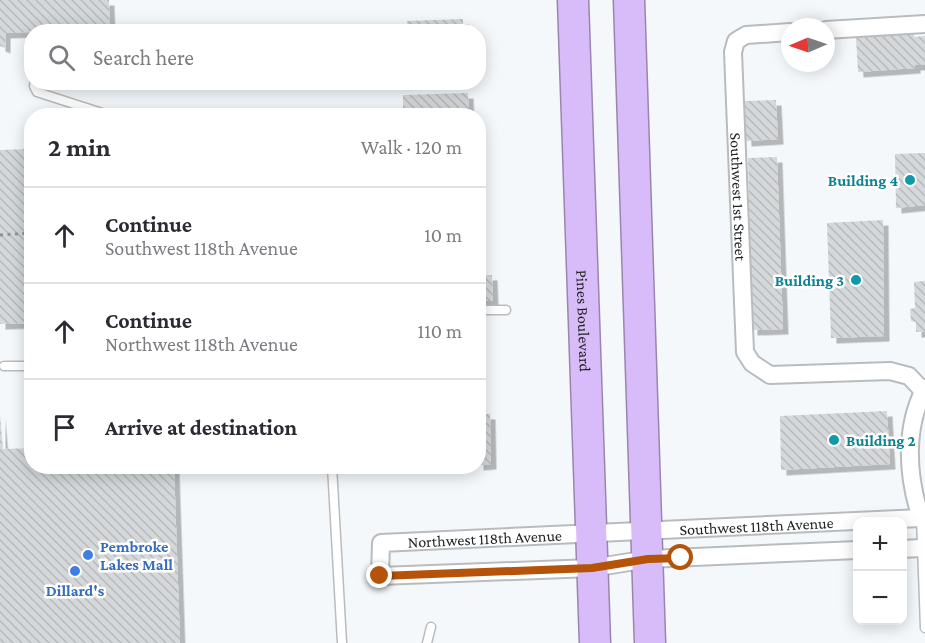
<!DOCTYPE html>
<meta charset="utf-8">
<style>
:root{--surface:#fff;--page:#f7f7f7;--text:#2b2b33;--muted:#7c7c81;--line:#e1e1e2}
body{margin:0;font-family:"Crimson Pro",serif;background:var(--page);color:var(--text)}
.controls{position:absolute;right:18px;bottom:18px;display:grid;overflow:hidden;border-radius:12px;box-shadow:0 3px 15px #0003}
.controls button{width:54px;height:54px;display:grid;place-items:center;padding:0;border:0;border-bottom:2px solid var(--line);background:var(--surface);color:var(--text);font:30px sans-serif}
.compass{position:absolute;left:781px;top:18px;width:54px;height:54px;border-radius:50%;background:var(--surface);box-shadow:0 3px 15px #0003;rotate:268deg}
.stop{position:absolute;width:18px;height:18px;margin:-14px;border:4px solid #b45309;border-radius:50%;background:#fff}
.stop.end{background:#b45309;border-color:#fff;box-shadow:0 2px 6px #0008}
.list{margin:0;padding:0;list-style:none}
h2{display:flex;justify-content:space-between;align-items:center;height:78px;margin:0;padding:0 24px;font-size:26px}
h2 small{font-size:20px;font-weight:400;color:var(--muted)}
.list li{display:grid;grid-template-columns:39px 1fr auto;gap:18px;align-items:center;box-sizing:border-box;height:96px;padding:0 24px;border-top:2px solid var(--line)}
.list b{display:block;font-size:22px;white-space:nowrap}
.list p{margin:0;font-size:20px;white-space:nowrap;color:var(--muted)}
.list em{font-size:20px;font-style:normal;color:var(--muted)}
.icon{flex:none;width:33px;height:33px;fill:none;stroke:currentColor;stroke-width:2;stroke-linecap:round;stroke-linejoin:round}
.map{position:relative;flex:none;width:925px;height:643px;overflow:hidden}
.search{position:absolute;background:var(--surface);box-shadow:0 3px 15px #0003;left:24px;top:24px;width:462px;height:66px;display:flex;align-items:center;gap:15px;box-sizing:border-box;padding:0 21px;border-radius:24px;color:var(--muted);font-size:22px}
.panel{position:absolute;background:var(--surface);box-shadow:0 3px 15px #0003;left:24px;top:108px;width:462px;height:366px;border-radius:24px}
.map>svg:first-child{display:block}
.building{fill:url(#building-back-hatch);filter:url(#shadow)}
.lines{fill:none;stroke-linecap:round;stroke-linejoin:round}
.lane-casing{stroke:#b9bcbe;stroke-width:11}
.street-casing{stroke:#b9bcbe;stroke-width:20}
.highway-casing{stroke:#9986af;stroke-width:33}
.path{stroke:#8f9193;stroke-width:3;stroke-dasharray:3 4.5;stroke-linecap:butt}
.lane{stroke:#fff;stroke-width:8}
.street{stroke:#fff;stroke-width:16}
.highway{stroke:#d8bbf9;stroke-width:30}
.route{stroke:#b45309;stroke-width:8}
.culture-dot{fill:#0f9aa8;stroke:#fff;stroke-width:2}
.shop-dot{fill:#3f7fe0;stroke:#fff;stroke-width:2}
.labels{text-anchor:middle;stroke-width:5;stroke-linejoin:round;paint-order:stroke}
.culture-label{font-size:16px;font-weight:bold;fill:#0d838f;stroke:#fff;text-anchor:end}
.street-label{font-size:16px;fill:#232425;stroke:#fff}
.shop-label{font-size:16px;font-weight:bold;fill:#366cbe;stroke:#fff;text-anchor:start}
</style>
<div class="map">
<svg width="925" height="643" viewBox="0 0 925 643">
<defs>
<pattern id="building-back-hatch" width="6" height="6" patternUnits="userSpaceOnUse" patternTransform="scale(1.5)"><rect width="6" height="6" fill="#d5d8da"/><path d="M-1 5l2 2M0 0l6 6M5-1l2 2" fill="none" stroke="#b7b9bb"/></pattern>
<filter id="shadow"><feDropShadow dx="5.5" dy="5.5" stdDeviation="0" flood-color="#0004"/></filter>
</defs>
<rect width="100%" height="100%" fill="#f5f8fb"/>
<path class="building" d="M0,0H109L110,29L5,33V48L0,46Z
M463,19V32H408L407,21Z
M914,34V37L925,36V65H915V68L858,72L856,38Z
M468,93L469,116H403V95Z
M776,100L778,139L746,141L744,101Z
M29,149L32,323L0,324V150Z
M925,153V205L896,208L895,154Z
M777,157L783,329L752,330L748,158Z
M883,220L884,336L831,338L827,223Z
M478,275H492L493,301H478Z
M925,281V332H916V322L911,321L910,309L915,308L914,282Z
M887,411L890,464L781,470L780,416Z
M0,414L3,449L32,448V466H174L180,643H0Z
M478,414H490L491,464L478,465Z"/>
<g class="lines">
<g class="lane-casing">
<path id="lane" d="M35,82L34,86L37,92L102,113
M478,310H506
M4,366H32
M332,466L342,643
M921,518L925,628
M427,643L431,627"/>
</g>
<g class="street-casing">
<g id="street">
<path d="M826,30L925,24"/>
<path id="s1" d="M790,32L746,35L736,41L733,52L745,352L752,363L770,375L890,371L909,376L925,393"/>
<path d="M921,518C907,476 904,428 925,388"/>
<path d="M902,549L921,548"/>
<path id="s2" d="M858,550L648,559L592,568L380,576L381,543L921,518"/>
</g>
</g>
<g class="highway-casing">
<g id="highway">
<path id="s3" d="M573,0L595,643"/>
<path d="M629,0L650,643"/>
</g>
</g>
<path class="path" d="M0,235L32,233"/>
<use href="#lane" class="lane"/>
<use href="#street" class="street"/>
<use href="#highway" class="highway"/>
</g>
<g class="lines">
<path class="route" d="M380,576L592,568L648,559L681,558"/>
</g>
<g class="culture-dot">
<circle cx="910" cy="180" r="6"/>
<circle cx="856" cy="280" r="6"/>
<circle cx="834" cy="440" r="6"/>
</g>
<g class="shop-dot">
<circle cx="88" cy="555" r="6"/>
<circle cx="75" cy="571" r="6"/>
</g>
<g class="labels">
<g class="culture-label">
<text x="898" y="186">Building 4</text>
<text x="844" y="286">Building 3</text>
<text x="846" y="446" text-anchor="start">Building 2</text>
</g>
<g class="street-label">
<text dy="6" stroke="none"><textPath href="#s1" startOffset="212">Southwest 1st Street</textPath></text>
<text dy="6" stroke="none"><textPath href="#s3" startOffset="321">Pines Boulevard</textPath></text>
<text dy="6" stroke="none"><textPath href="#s2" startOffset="888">Southwest 118th Avenue</textPath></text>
<text dy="6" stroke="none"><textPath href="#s2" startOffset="616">Northwest 118th Avenue</textPath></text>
</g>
<g class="shop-label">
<text x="100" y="552">Pembroke<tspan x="100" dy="18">Lakes Mall</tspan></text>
<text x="75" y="596" text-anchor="middle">Dillard's</text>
</g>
</g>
</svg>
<div class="controls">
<button>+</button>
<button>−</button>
</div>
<svg class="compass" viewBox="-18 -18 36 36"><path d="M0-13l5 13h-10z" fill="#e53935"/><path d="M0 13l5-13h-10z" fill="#7c7c81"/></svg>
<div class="stop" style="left:681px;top:558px"></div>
<div class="stop end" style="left:380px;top:576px"></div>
<div class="search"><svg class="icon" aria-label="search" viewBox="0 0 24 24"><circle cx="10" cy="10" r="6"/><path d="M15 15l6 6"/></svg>Search here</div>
<section class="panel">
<h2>2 min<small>Walk · 120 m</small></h2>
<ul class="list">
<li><svg class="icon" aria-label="ahead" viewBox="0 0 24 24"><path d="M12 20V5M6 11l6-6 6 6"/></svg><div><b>Continue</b><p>Southwest 118th Avenue</p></div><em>10 m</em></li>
<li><svg class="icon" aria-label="ahead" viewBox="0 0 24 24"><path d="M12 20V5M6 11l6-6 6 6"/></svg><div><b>Continue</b><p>Northwest 118th Avenue</p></div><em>110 m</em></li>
<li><svg class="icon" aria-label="arrive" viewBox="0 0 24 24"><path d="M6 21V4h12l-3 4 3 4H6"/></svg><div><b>Arrive at destination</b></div></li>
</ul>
</section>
</div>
